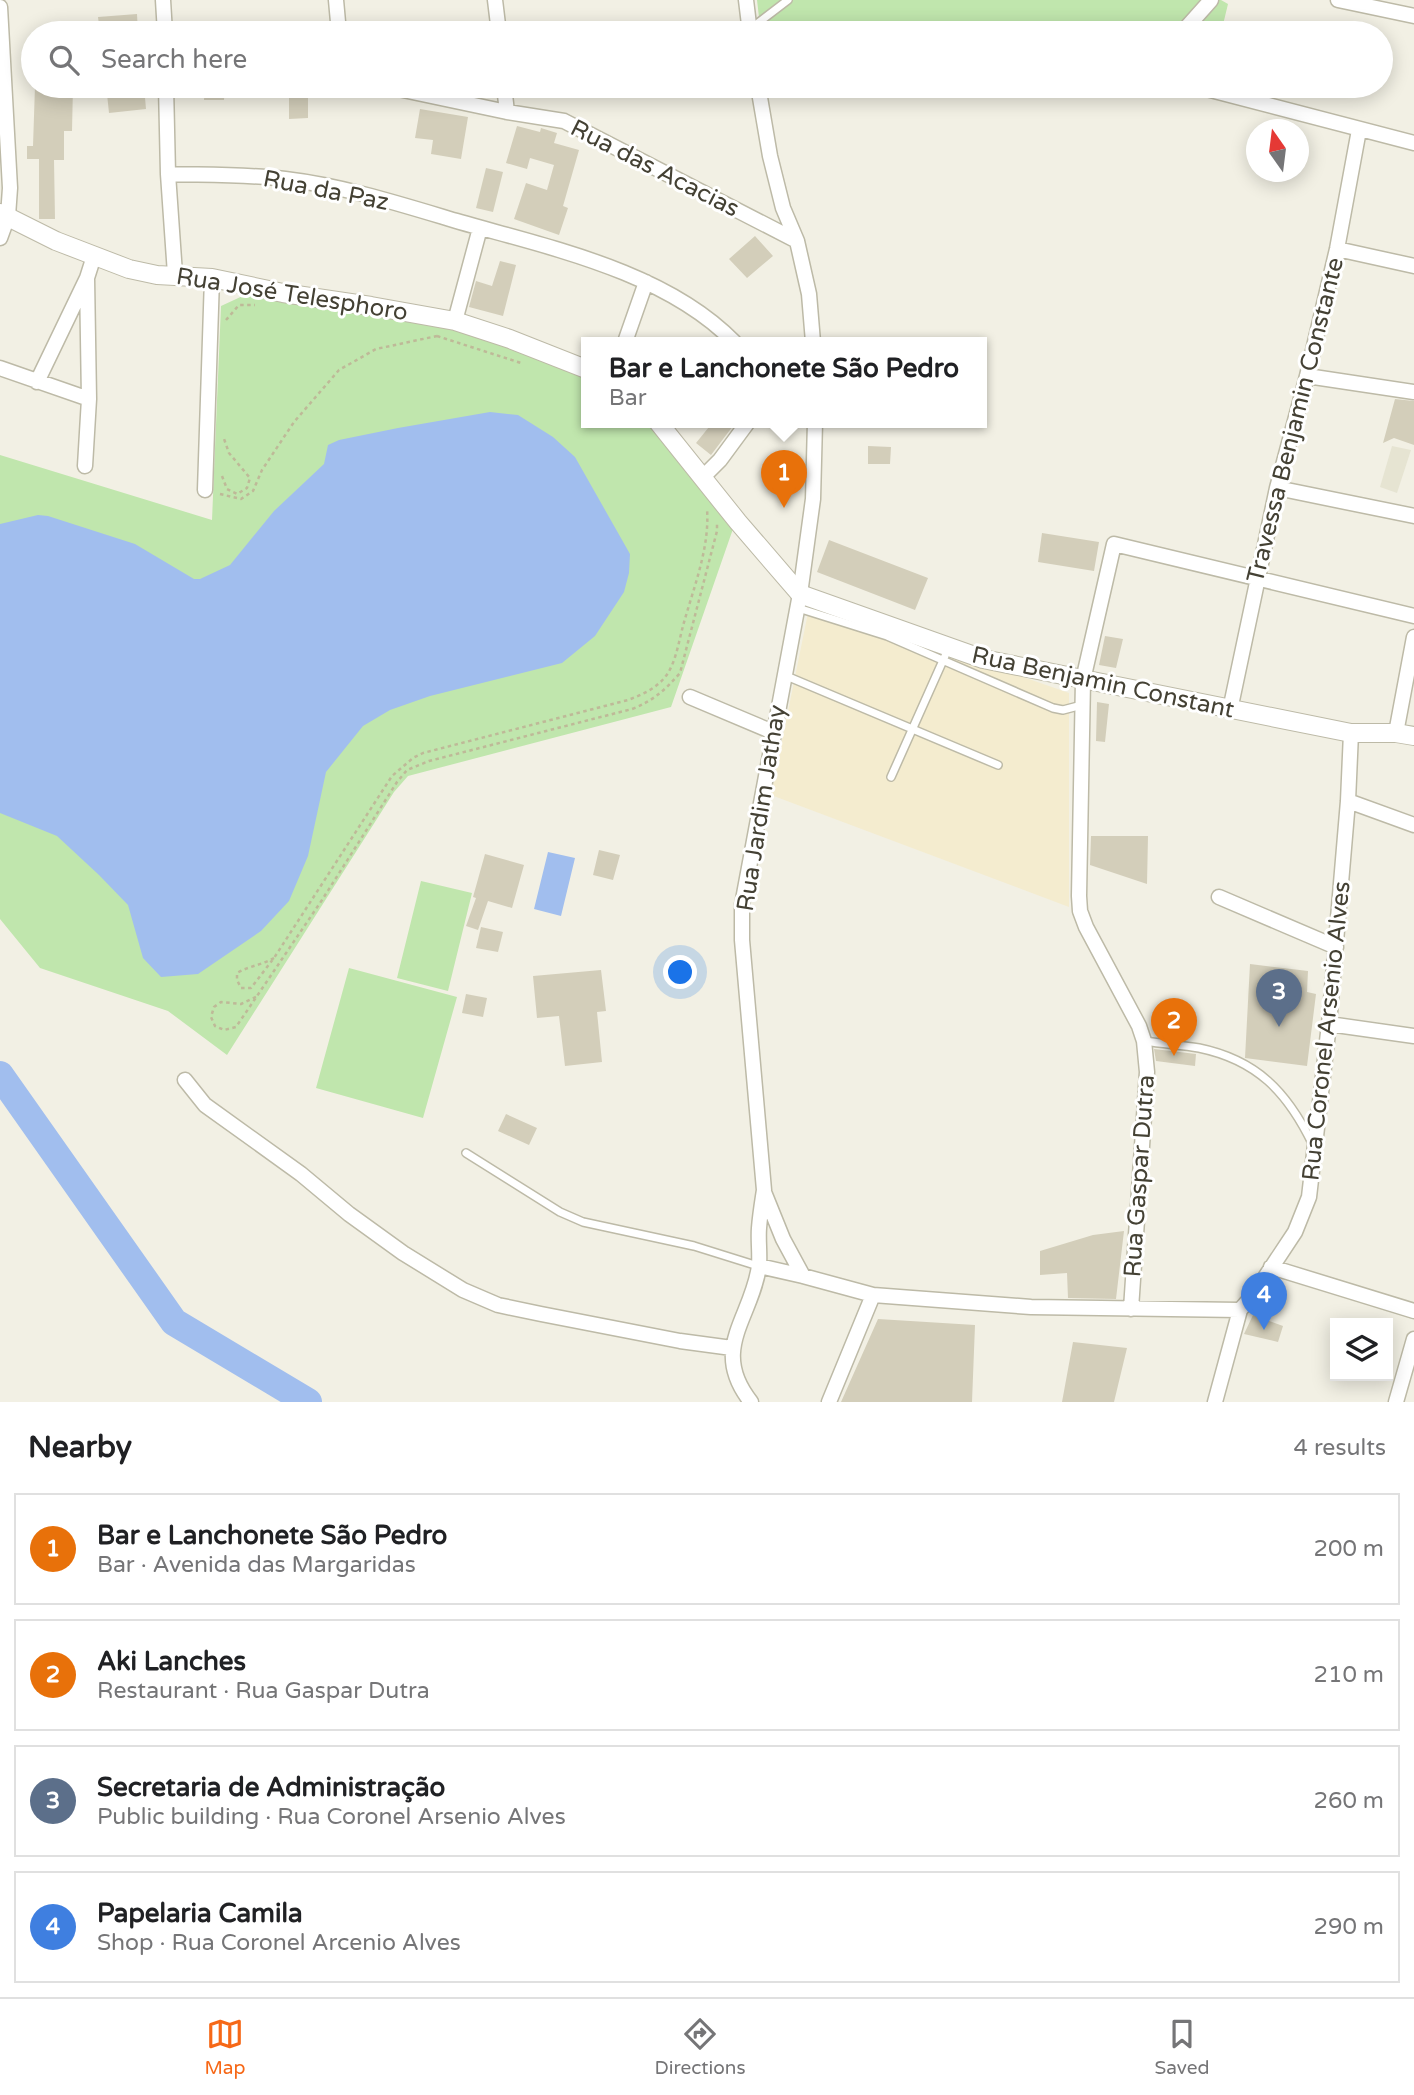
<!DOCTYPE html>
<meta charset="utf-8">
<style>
:root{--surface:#fff;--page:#f2f2f2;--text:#202124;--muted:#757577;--line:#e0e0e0;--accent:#f66817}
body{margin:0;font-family:"Varela Round",sans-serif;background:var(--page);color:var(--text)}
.controls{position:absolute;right:21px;bottom:21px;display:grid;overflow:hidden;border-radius:0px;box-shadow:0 4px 18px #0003}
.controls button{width:63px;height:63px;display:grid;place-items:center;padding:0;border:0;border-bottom:2px solid var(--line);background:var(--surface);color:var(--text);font:35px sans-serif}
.compass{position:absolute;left:1246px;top:119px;width:63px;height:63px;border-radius:50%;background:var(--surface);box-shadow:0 4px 18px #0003;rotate:346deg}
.you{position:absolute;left:681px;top:973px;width:24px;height:24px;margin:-18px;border:5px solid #fff;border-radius:50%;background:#1a73e8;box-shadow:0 0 0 10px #1a73e833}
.badge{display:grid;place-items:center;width:46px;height:46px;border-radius:50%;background:var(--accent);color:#fff;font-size:23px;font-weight:700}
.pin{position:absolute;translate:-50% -58px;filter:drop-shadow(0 2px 4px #0008)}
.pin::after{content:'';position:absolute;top:37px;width:24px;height:21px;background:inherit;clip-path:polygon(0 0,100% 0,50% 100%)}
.popup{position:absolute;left:581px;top:337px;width:406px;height:91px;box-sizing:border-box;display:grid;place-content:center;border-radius:0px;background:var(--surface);filter:drop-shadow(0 2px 5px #0005);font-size:23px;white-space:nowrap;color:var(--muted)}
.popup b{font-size:26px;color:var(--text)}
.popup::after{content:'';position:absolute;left:50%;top:100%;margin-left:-14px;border:14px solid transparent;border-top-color:var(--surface)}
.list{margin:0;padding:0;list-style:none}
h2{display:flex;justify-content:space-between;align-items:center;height:91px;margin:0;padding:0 28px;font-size:30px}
h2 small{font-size:23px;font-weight:400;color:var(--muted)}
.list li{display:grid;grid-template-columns:46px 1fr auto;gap:21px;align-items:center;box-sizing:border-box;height:112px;margin:0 14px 14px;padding:0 14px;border:2px solid var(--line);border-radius:0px}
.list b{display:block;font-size:26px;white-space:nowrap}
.list p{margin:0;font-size:23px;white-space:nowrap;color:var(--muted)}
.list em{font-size:23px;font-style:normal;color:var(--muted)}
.icon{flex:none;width:38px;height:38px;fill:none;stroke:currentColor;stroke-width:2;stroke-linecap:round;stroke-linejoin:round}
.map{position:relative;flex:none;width:1414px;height:1402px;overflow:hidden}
.search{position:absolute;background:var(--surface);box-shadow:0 4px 18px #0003;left:21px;right:21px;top:21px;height:77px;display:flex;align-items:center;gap:18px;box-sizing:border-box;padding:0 24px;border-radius:38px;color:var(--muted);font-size:26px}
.sheet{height:595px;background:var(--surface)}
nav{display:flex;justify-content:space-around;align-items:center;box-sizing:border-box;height:98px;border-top:2px solid var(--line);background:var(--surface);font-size:19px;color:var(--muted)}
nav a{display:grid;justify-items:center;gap:4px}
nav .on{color:var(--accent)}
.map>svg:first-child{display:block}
.residential{fill:#e6e4d2}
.commercial{fill:#f4eccf}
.green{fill:#c0e6ad}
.water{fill:#a1beee}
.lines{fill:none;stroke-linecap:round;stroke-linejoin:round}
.river{stroke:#a1beee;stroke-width:28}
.building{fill:#d3ceba}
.service-casing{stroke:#bdbaa7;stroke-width:10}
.minor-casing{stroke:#bdbaa7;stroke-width:17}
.tertiary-casing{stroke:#bdbaa7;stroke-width:20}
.path{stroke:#beb998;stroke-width:2.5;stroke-dasharray:3.5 3.5;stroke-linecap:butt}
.service{stroke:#fff;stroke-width:7}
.minor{stroke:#fff;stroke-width:14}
.tertiary{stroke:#fff;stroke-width:18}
.labels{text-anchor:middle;stroke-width:6;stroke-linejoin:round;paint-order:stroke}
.street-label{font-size:24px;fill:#444134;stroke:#fff}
</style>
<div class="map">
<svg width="1414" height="1402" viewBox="0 0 1414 1402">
<rect width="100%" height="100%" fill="#f2f0e4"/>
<path class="residential" d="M1392,446L1411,450L1397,493L1380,487Z"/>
<path class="commercial" d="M810,603L1069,693V907L771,795Z"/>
<path class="green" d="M757,0H1221L1228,4L1221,33H823L760,26Z
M247,294L447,326L586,374V422H653L734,526L671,707L408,776L394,792L227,1055L168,1011L40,968L0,919V455L212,520L221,306Z
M421,881L472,893L448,991L397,978Z
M349,968L457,997L423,1118L316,1088Z"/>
<path class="water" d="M490,412L518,415L553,437L575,457L630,554L629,573L624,592L595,636L562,663L430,696L390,710L363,726L326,772L308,856L289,901L261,931L198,974L161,977L143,958L128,905L99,875L57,836L0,813V524L38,515L48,516L135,544L194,579H200L230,565L274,511L324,464L328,445L339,440L398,428Z
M548,852L575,858L561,916L534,909Z"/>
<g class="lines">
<path class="river" d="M0,1075L174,1322L308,1402"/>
</g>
<path class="building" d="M137,14L138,33H100L98,17Z
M35,86H73L72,131H64V160H54L55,219H39V159H27V146H33Z
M109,86H144L146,109L109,113L107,94L110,93Z
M205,86H225L224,100H204Z
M289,86H308V118L289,119Z
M420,109L468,117L461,159L431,154L433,140L415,138Z
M517,126L540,132L541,128L557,133L554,143L579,150L563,206L568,208L559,235L514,219L526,183L547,190L554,165L530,158L527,169L506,163Z
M486,168L503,172L493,212L476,208Z
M755,236L773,256L747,278L729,259Z
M500,261L516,265L503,316L469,307L476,281L492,286Z
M1395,399L1414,401V445L1394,438L1383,443Z
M713,422H736L711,455L696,443Z
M868,446L891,447L890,464H868Z
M1042,533L1099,542L1094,571L1038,562Z
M829,540L928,578L915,610L817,572Z
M1105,636L1123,639L1116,668L1099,665Z
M1097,702L1109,704L1105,742L1096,741Z
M1091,836H1148L1147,884L1090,865Z
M599,850L620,855L613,880L593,875Z
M485,854L524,865L512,908L488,901L478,930L466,926L476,898L473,897Z
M481,927L503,932L498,952L476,948Z
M1250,964L1308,971L1307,992L1316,994L1307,1066L1245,1058Z
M601,970L606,1011L597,1012L602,1062L565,1066L559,1016L537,1018L533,976Z
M466,994L487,998L483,1017L462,1013Z
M1154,1049L1196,1054L1195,1066L1156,1061Z
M506,1114L537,1128L529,1145L498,1131Z
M1124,1231L1116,1299L1068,1298L1067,1273L1040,1275V1251L1093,1235Z
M1253,1315L1283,1326L1278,1342L1244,1334Z
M878,1319L975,1325L972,1402H841Z
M1073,1342L1127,1348L1114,1402H1062Z"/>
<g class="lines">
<g class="service-casing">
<path id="service" d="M750,29L788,0
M798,608L887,636L1053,708L1063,710L1082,705
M784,675L998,765
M891,777L945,656
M1145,1041C1163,1044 1181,1045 1199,1048C1257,1060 1287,1092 1312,1143
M466,1153L560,1212L583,1222L694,1246L758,1266"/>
</g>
<g class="minor-casing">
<path id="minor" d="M163,0L165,33
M336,0L339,33
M495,0L499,33
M746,0L750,33
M1338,0L1414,16
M0,7L10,188L8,216L0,238
M1189,33L1187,27L1211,0
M166,86L168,174L175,274
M384,86L507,112L564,121L797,241
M504,86L507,112
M758,86L770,156L783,208L797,241L809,294L813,342
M1195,86L1414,143
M168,174C207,175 247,174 285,179C344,186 403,205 460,222C551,248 666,272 734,342
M1337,249L1414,266
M455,321L480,228
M625,342L646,282
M0,368L89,399
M1307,376L1414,392
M37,382L87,278L94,256
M85,466L89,399L87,278
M703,477L720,460L748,422
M1277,488L1414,516
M205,490L212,278
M690,697L773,732
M1230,710L1277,488L1307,376L1337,249L1359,130
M1396,733L1414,637
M1348,801L1414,825
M1219,897L1336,947
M1329,1024L1414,1036
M185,1080L205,1105L301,1174L349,1214L403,1253L463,1290L498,1305L541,1314L680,1341L732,1348
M764,1192L783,1239L803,1276
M759,1266L803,1276L873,1295L1031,1307L1240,1310
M1271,1267L1414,1311
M1131,1309L1147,1072L1144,1041L1139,1026L1086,927L1080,911L1079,896L1083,680L1114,544L1414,616
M751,1402C709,1349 752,1318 759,1266C760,1253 758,1240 759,1228C760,1215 762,1203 764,1190L742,940V905L800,594L813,499L815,422
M829,1402L873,1295
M1215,1402L1240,1310L1254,1294L1295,1232L1309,1197L1329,1024L1348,801L1351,733
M1396,1402L1414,1339"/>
</g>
<g class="tertiary-casing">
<path id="tertiary" d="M0,213L56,241L129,269L157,275L212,278L283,293L371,306L455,321L510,339L586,369
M658,422L738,522L800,594L983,659L1351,733H1396L1414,736"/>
</g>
<path class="path" d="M226,320L239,305H255
M437,336L521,363
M222,476L227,489L237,494L247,488L250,478L229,453L223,436
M220,494L241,499L253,491L262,470L294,422L339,370L376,349L437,336
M274,958C262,965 249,966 237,973V980L241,988H251L274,958L392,776L413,758L423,753L628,700C644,694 659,687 668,673C676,660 679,641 683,626C693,589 710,548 707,509
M256,997L241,1004L221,1002L214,1007L211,1017L215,1026L224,1030L236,1027L322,900L397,782L407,770L429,761L632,709C653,701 665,690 680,673L717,531V524"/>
<use href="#service" class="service"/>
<use href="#minor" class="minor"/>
<use href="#tertiary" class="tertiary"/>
</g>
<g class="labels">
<g class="street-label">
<text transform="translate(655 168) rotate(27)" y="8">Rua das Acacias</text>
<text transform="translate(326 190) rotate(11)" y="8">Rua da Paz</text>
<text transform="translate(292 294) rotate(9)" y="8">Rua José Telesphoro</text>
<text transform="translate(1295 420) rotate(-76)" y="8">Travessa Benjamin Constante</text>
<text transform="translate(1103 682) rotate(12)" y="8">Rua Benjamin Constant</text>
<text transform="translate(761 808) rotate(-81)" y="8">Rua Jardim Jathay</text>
<text transform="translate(1326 1031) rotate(-84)" y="8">Rua Coronel Arsenio Alves</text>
<text transform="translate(1139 1176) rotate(-86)" y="8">Rua Gaspar Dutra</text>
</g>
</g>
</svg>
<div class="controls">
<button><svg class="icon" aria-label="layers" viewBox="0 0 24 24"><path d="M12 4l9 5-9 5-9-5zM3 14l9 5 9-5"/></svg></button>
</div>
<svg class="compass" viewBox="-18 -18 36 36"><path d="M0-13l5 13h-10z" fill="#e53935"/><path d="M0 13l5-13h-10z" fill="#757577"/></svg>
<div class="you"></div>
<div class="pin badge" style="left:784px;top:508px;background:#e8710a">1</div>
<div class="popup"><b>Bar e Lanchonete São Pedro</b>Bar</div>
<div class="pin badge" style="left:1174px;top:1056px;background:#e8710a">2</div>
<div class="pin badge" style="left:1279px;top:1027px;background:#5c6f8a">3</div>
<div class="pin badge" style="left:1264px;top:1330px;background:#3f7fe0">4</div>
<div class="search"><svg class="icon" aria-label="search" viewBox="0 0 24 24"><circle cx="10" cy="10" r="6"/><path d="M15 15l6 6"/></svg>Search here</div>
</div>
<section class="sheet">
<h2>Nearby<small>4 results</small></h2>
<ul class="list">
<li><span class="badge" style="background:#e8710a">1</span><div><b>Bar e Lanchonete São Pedro</b><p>Bar · Avenida das Margaridas</p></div><em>200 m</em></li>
<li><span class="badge" style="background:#e8710a">2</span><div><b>Aki Lanches</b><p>Restaurant · Rua Gaspar Dutra</p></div><em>210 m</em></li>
<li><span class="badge" style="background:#5c6f8a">3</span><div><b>Secretaria de Administração</b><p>Public building · Rua Coronel Arsenio Alves</p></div><em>260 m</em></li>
<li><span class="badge" style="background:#3f7fe0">4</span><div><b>Papelaria Camila</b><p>Shop · Rua Coronel Arcenio Alves</p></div><em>290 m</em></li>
</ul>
</section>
<nav>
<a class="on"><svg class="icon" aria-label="map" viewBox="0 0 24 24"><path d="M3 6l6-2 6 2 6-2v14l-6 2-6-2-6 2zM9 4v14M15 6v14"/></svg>Map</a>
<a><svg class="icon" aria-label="directions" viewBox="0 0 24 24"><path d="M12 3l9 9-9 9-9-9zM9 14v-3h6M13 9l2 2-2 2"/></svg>Directions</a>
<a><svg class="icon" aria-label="saved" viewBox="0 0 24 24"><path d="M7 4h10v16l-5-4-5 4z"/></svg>Saved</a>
</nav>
